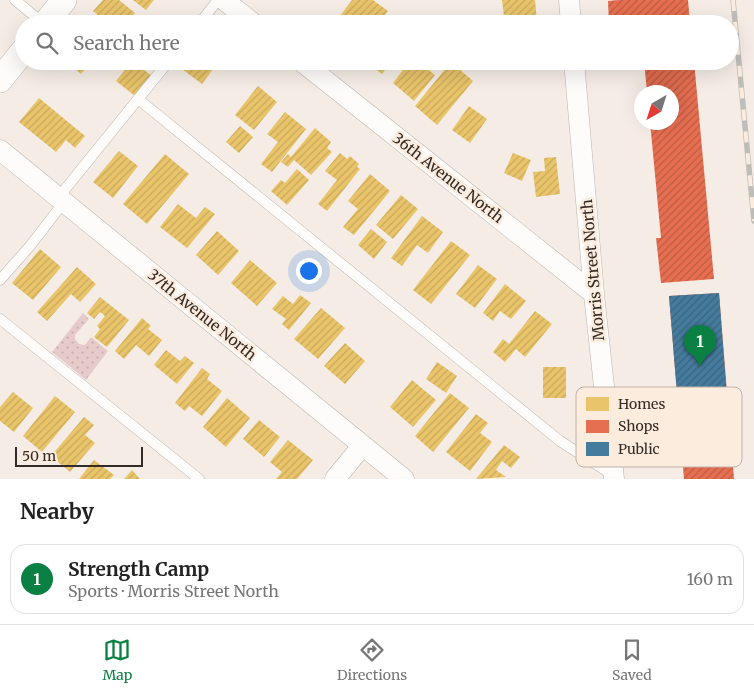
<!DOCTYPE html>
<meta charset="utf-8">
<style>
:root{--surface:#fff;--page:#f2f2f2;--text:#222;--muted:#767676;--line:#e0e0e0;--accent:#0b8043}
body{margin:0;font-family:Merriweather,serif;background:var(--page);color:var(--text)}
.compass{position:absolute;left:634px;top:85px;width:45px;height:45px;border-radius:50%;background:var(--surface);box-shadow:0 5px 20px #0002;rotate:219deg}
.scale{position:absolute;left:15px;bottom:12px;width:128px;box-sizing:border-box;padding-left:5px;border:2px solid #332b25;border-top:0;font-size:14px;line-height:18px;white-space:nowrap;color:#332b25;-webkit-text-stroke:4px #fcecde;paint-order:stroke}
.you{position:absolute;left:308px;top:270px;width:18px;height:18px;margin:-12px;border:4px solid #fff;border-radius:50%;background:#1a73e8;box-shadow:0 0 0 8px #1a73e833}
.badge{display:grid;place-items:center;width:32px;height:32px;border-radius:50%;background:var(--accent);color:#fff;font-size:16px;font-weight:700}
.pin{position:absolute;translate:-50% -41px;filter:drop-shadow(0 1px 2px #0008)}
.pin::after{content:'';position:absolute;top:26px;width:18px;height:15px;background:inherit;clip-path:polygon(0 0,100% 0,50% 100%)}
.list{margin:0;padding:0;list-style:none}
h2{display:flex;justify-content:space-between;align-items:center;height:65px;margin:0;padding:0 20px;font-size:21px}
h2 small{font-size:16px;font-weight:400;color:var(--muted)}
.list li{display:grid;grid-template-columns:32px 1fr auto;gap:15px;align-items:center;box-sizing:border-box;height:70px;margin:0 10px 10px;padding:0 10px;border:1px solid var(--line);border-radius:15px}
.list b{display:block;font-size:19px;white-space:nowrap}
.list p{margin:0;font-size:16px;white-space:nowrap;color:var(--muted)}
.list em{font-size:16px;font-style:normal;color:var(--muted)}
.icon{flex:none;width:28px;height:28px;fill:none;stroke:currentColor;stroke-width:2;stroke-linecap:round;stroke-linejoin:round}
.map{position:relative;flex:none;width:754px;height:479px;overflow:hidden}
.search{position:absolute;background:var(--surface);box-shadow:0 5px 20px #0002;left:15px;right:15px;top:15px;height:55px;display:flex;align-items:center;gap:12px;box-sizing:border-box;padding:0 18px;border-radius:28px;color:var(--muted);font-size:19px}
.sheet{height:145px;background:var(--surface)}
nav{display:flex;justify-content:space-around;align-items:center;box-sizing:border-box;height:70px;border-top:1px solid var(--line);background:var(--surface);font-size:14px;color:var(--muted)}
nav a{display:grid;justify-items:center;gap:2px}
nav .on{color:var(--accent)}
.map>svg:first-child{display:block}
.grass{fill:url(#grass-dots)}
.homes{fill:url(#homes-hatch)}
.shops{fill:url(#shops-hatch)}
.public{fill:url(#public-hatch)}
.lines{fill:none;stroke-linecap:round;stroke-linejoin:round}
.service-casing{stroke:#bbb4ad;stroke-width:11}
.minor-casing{stroke:#bbb4ad;stroke-width:21}
.tertiary-casing{stroke:#bbb4ad;stroke-width:26}
.service{stroke:#fefcfb;stroke-width:10}
.minor{stroke:#fefcfb;stroke-width:20}
.tertiary{stroke:#fefcfb;stroke-width:25}
.rail-casing{stroke:#bfbdba;stroke-width:5.5}
.rail{stroke:#fcecde;stroke-width:4;stroke-dasharray:11;stroke-linecap:butt}
.labels{text-anchor:middle;stroke-width:5;stroke-linejoin:round;paint-order:stroke}
.street-label{font-size:15px;fill:#332b25;stroke:#fcecde}
.key{fill:#fcecde;stroke:#c0b2a6;stroke-width:1}
.key-label{font-size:14px;fill:#332b25}
</style>
<div class="map">
<svg width="754" height="479" viewBox="0 0 754 479">
<defs>
<pattern id="grass-dots" width="8" height="8" patternUnits="userSpaceOnUse" patternTransform="scale(1.25)"><rect width="8" height="8" fill="#e6cbca"/><path d="M2 2h.1M6 6h.1" fill="none" stroke="#c6aead" stroke-width="1.8" stroke-linecap="round"/></pattern>
<pattern id="homes-hatch" width="6" height="6" patternUnits="userSpaceOnUse" patternTransform="scale(1.25)"><rect width="6" height="6" fill="#e9c46a"/><path d="M-1 1l2-2M0 6l6-6M5 7l2-2" fill="none" stroke="#c8a95c"/></pattern>
<pattern id="shops-hatch" width="6" height="6" patternUnits="userSpaceOnUse" patternTransform="scale(1.25)"><rect width="6" height="6" fill="#e76f51"/><path d="M-1 1l2-2M0 6l6-6M5 7l2-2" fill="none" stroke="#bc5b43"/></pattern>
<pattern id="public-hatch" width="6" height="6" patternUnits="userSpaceOnUse" patternTransform="scale(1.25)"><rect width="6" height="6" fill="#457b9d"/><path d="M-1 1l2-2M0 6l6-6M5 7l2-2" fill="none" stroke="#3a6580"/></pattern>
</defs>
<rect width="100%" height="100%" fill="#f5ede5"/>
<path class="grass" d="M83,313L89,319L75,335V339L79,344L85,345L91,337L108,351L86,380L52,352Z"/>
<path class="homes" d="M103,0H119L135,13L126,24H109L93,11Z
M133,0H154L146,10Z
M352,0H373L388,11L378,24H334Z
M502,0H535L537,21L505,24Z
M65,61H92L81,74Z
M132,61L152,76L135,96L116,81Z
M187,61H219L202,84L182,69Z
M366,61H393L382,74Z
M410,61H418L435,75L414,101L393,83Z
M451,62L473,81L437,125L415,106Z
M258,86L277,102L254,130L235,115Z
M39,98L85,136L75,148L66,140L56,152L19,122Z
M469,106L487,119L470,143L452,130Z
M285,112L306,129L272,172L261,164L278,142L267,134Z
M240,126L253,137L239,153L226,142Z
M315,128L331,142L327,148L332,152L311,175L294,160L288,167L281,162L288,154L291,157Z
M119,151L138,166L113,198L93,182Z
M340,153L347,159L350,156L359,164L357,167L360,169L327,211L318,204L337,180L325,171Z
M513,153L531,160L522,181L504,173Z
M165,154L189,174L147,224L123,204Z
M556,157L560,194L536,197L533,172L545,171L544,158Z
M297,169L309,180L287,205L271,191L281,180L285,183Z
M370,174L390,191L354,235L343,227L358,209L348,201Z
M401,195L418,209L393,239L376,225Z
M178,204L196,218L205,207L215,214L187,248L160,227Z
M422,216L443,232L428,253L417,245L402,266L391,258Z
M371,229L387,242L374,259L358,245Z
M217,231L239,251L218,275L196,255Z
M451,241L470,255L431,304L413,290Z
M40,249L61,267L33,300L12,283Z
M250,260L277,283L257,306L231,283Z
M478,265L497,279L475,308L456,294Z
M77,267L96,284L80,302L71,294L47,321L37,312Z
M505,284L526,301L511,319L500,311L493,321L483,313Z
M300,295L311,303L289,330L282,324L286,319L272,309L283,296L293,304Z
M100,297L129,320L107,347L94,337L100,329L97,326L105,316L100,312L94,319L87,313Z
M321,308L345,328L318,359L294,339Z
M535,311L552,324L525,357L516,349L505,362L493,352L503,339L509,344Z
M142,318L151,326L148,329L162,340L149,356L136,345L124,359L115,351Z
M345,343L365,361L345,384L324,366Z
M166,350L180,361L185,356L194,363L177,384L154,365Z
M437,362L457,376L446,393L426,379Z
M543,367H566V398H543Z
M202,368L210,374L207,379L222,391L202,416L189,406L185,411L175,403Z
M412,380L436,400L413,427L390,407Z
M13,392L33,408L14,432L0,421V407Z
M450,393L469,408L433,452L415,436Z
M55,396L75,412L42,452L23,436Z
M227,398L250,418L226,447L203,427Z
M476,414L488,423L480,433L492,442L470,471L446,452Z
M84,417L94,425L85,435L95,443L70,472L51,456Z
M259,420L280,437L264,457L243,439Z
M288,440L313,460L297,479H276L282,472L270,462Z
M504,445L520,457L511,468L502,461L496,470L506,477L476,479Z
M94,460L114,475L110,479H79Z
M132,470L140,479H124Z"/>
<path class="shops" d="M618,0H688L690,24H609L608,1Z
M644,61H694L714,279L661,283L656,238H661L650,122H672V92H647Z
M719,293L734,479H684L669,296Z"/>
<path class="public" d="M719,293L730,436L681,442L669,296Z"/>
<g class="lines">
<g class="service-casing">
<path id="service" d="M15,0L44,24
M199,24L218,0
M138,99L169,61
M58,198L138,99L560,441L613,475
M0,280L30,246L64,202
M0,319L199,479"/>
</g>
<g class="minor-casing">
<path id="minor" d="M224,0L254,24
M569,0L571,24
M301,61L594,294
M574,61L594,294L614,479
M0,150L404,479
M335,479L362,446"/>
</g>
<g class="tertiary-casing">
<path id="tertiary" d="M45,24L64,0
M0,80L24,50"/>
</g>
<use href="#service" class="service"/>
<use href="#minor" class="minor"/>
<use href="#tertiary" class="tertiary"/>
<g class="rail-casing">
<path id="rail" d="M733,0L754,221"/>
</g>
<use href="#rail" class="rail"/>
</g>
<g class="labels">
<g class="street-label">
<text transform="translate(448 178) rotate(38)" y="5">36th Avenue North</text>
<text transform="translate(593 270) rotate(-95)" y="5">Morris Street North</text>
<text transform="translate(202 315) rotate(39)" y="5">37th Avenue North</text>
</g>
</g>
<rect x="576" y="387" width="166" height="80" rx="8" class="key"/>
<rect x="586" y="397" width="23" height="14" fill="#e9c46a"/>
<rect x="586" y="420" width="23" height="13" fill="#e76f51"/>
<rect x="586" y="442" width="23" height="14" fill="#457b9d"/>
<g class="key-label">
<text x="618" y="409">Homes</text>
<text x="618" y="431">Shops</text>
<text x="618" y="454">Public</text>
</g>
</svg>
<svg class="compass" viewBox="-18 -18 36 36"><path d="M0-13l5 13h-10z" fill="#e53935"/><path d="M0 13l5-13h-10z" fill="#767676"/></svg>
<div class="scale">50 m</div>
<div class="you"></div>
<div class="pin badge" style="left:700px;top:366px">1</div>
<div class="search"><svg class="icon" aria-label="search" viewBox="0 0 24 24"><circle cx="10" cy="10" r="6"/><path d="M15 15l6 6"/></svg>Search here</div>
</div>
<section class="sheet">
<h2>Nearby<small></small></h2>
<ul class="list">
<li><span class="badge">1</span><div><b>Strength Camp</b><p>Sports · Morris Street North</p></div><em>160 m</em></li>
</ul>
</section>
<nav>
<a class="on"><svg class="icon" aria-label="map" viewBox="0 0 24 24"><path d="M3 6l6-2 6 2 6-2v14l-6 2-6-2-6 2zM9 4v14M15 6v14"/></svg>Map</a>
<a><svg class="icon" aria-label="directions" viewBox="0 0 24 24"><path d="M12 3l9 9-9 9-9-9zM9 14v-3h6M13 9l2 2-2 2"/></svg>Directions</a>
<a><svg class="icon" aria-label="saved" viewBox="0 0 24 24"><path d="M7 4h10v16l-5-4-5 4z"/></svg>Saved</a>
</nav>
